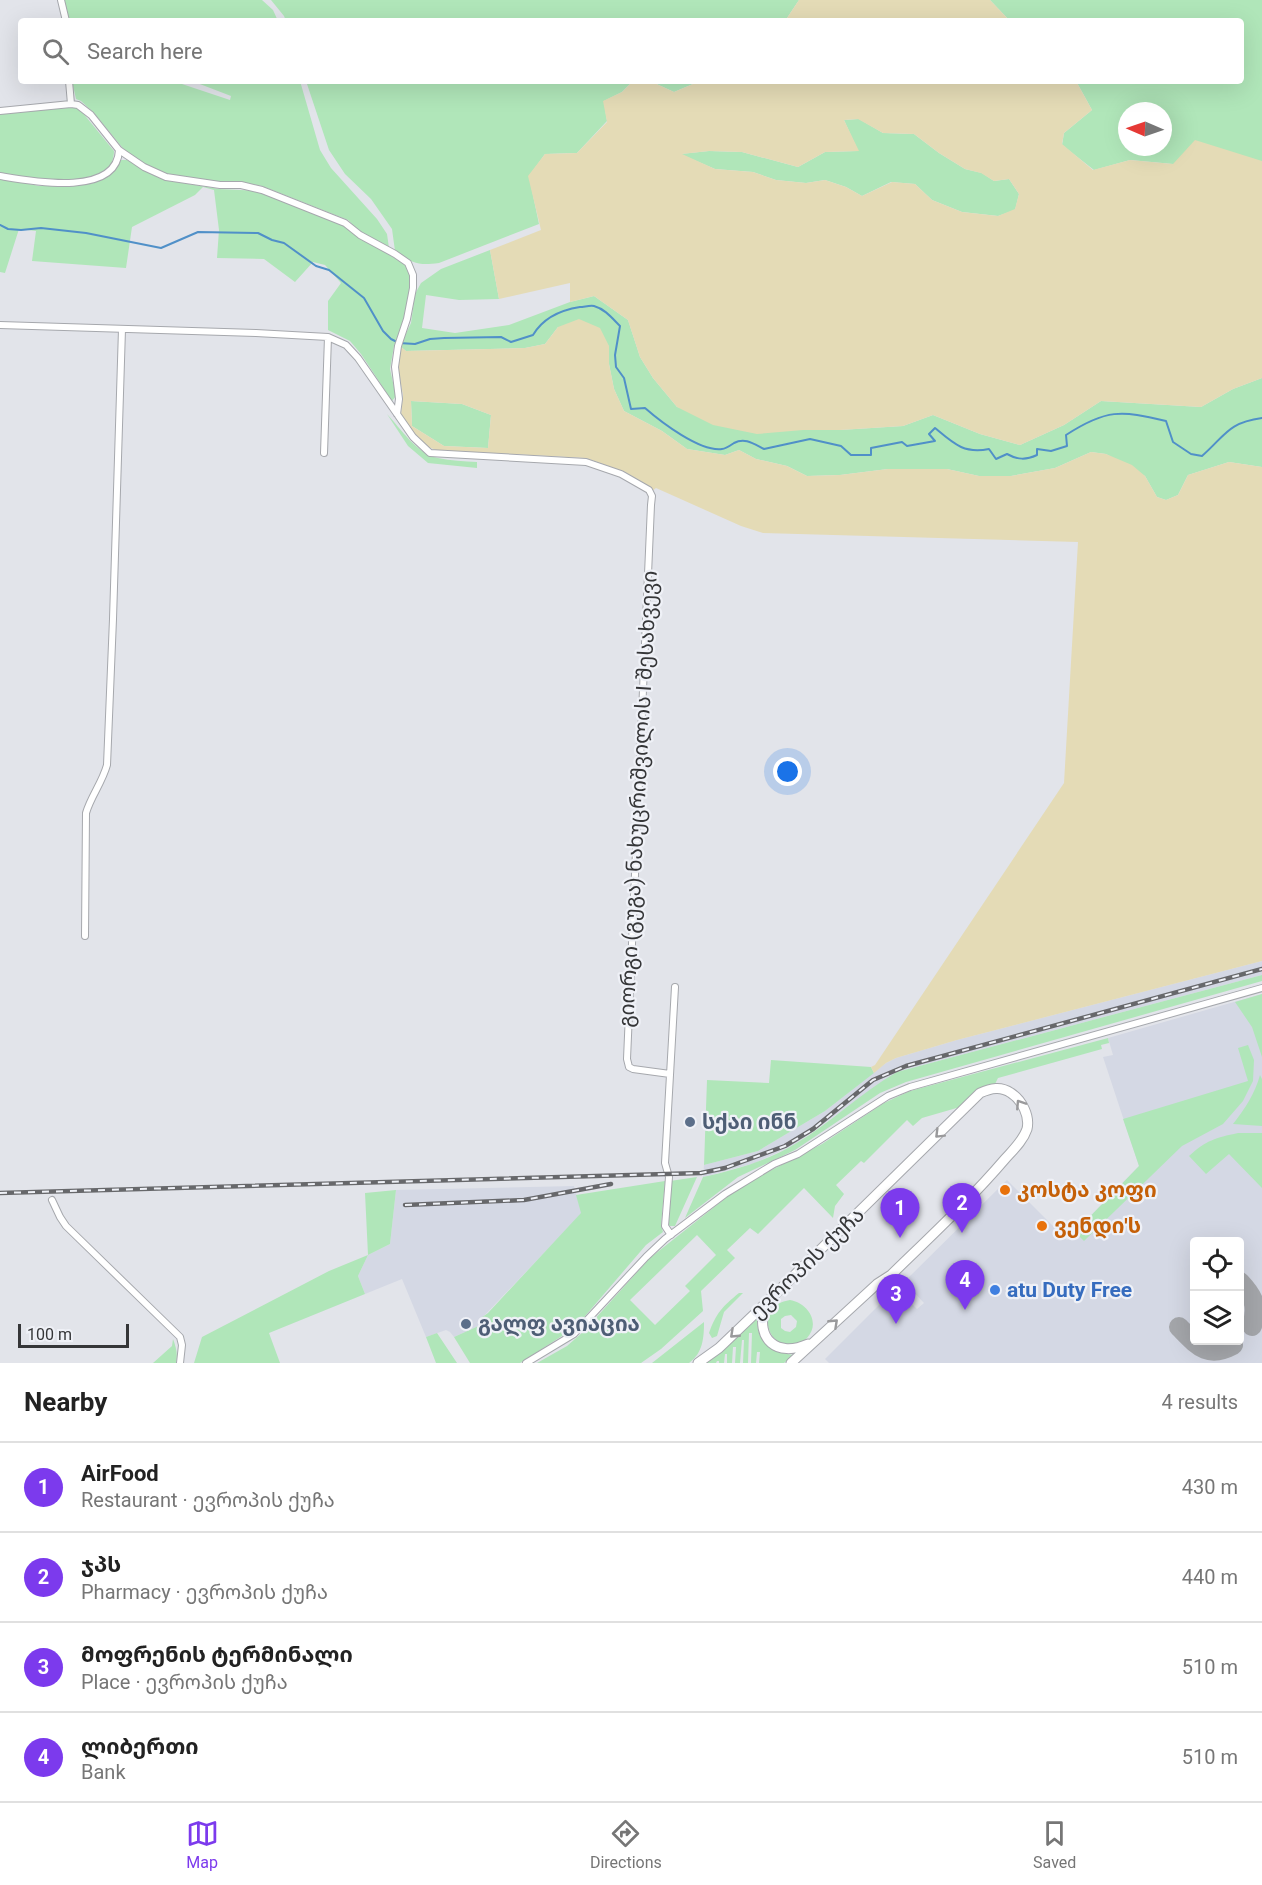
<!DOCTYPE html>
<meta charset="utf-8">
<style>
:root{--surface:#fff;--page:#f2f2f2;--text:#222;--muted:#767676;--line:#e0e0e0;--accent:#7c3aed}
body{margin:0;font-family:Roboto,"Noto Sans Georgian",sans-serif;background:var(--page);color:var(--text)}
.controls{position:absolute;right:18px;bottom:18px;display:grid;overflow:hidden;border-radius:6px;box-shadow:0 6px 24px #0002}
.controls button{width:54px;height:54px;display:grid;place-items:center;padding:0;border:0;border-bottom:2px solid var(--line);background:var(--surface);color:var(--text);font:30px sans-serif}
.compass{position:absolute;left:1118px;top:102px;width:54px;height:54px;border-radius:50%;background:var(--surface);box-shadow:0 6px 24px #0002;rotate:272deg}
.scale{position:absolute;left:18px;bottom:15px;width:111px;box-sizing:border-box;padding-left:6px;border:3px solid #353638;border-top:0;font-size:16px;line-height:21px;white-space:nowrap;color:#353638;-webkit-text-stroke:4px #eff1f7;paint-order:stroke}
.you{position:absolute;left:788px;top:772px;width:21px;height:21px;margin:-15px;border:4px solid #fff;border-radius:50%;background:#1a73e8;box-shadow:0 0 0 9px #1a73e833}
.badge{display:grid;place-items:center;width:39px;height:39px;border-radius:50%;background:var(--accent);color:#fff;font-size:20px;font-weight:700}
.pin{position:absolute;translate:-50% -50px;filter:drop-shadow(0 2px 3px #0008)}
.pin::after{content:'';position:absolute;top:32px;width:21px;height:18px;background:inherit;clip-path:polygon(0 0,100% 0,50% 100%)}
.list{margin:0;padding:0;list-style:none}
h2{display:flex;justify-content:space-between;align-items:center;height:78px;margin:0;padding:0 24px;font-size:26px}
h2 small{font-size:20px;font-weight:400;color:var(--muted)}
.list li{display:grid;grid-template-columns:39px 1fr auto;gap:18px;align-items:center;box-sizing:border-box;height:90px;padding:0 24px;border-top:2px solid var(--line)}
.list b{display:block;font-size:22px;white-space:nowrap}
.list p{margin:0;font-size:20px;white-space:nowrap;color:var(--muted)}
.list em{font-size:20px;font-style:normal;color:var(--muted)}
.icon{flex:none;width:33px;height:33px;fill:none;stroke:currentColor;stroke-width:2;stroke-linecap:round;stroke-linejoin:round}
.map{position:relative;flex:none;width:1262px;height:1363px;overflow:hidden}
.search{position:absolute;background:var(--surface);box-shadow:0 6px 24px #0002;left:18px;right:18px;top:18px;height:66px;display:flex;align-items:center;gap:15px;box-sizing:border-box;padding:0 21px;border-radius:6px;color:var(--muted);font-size:22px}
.sheet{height:438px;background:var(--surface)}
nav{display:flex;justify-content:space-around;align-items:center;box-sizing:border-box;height:84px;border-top:2px solid var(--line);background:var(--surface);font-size:16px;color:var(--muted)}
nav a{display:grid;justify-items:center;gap:3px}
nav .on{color:var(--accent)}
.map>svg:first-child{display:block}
.built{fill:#d4d8e4;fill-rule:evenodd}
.green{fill:#b0e6b9;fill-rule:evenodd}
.sand{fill:#e4dbb6;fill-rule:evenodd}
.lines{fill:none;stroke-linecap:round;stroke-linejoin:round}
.stream{stroke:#5090c8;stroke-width:2}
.taxiway{stroke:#a4a6aa;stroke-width:20}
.street-casing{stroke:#a6a8ad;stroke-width:8}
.primary-casing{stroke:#a6a8ad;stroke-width:11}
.street{stroke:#fff;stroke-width:6}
.primary{stroke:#fff;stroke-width:9}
.rail-casing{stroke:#67686b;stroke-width:4.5}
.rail{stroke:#eff1f7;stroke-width:2;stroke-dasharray:7;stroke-linecap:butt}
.oneway{stroke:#9a9a9c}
.service-dot{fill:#5c6f8a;stroke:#eff1f7;stroke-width:2}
.food-dot{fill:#e8710a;stroke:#eff1f7;stroke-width:2}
.shop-dot{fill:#3f7fe0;stroke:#eff1f7;stroke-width:2}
.labels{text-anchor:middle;stroke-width:4.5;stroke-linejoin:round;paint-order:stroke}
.street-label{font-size:21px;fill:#353638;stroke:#eff1f7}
.service-label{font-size:21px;font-weight:bold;fill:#4e5e75;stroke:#eff1f7;text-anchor:start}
.food-label{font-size:21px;font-weight:bold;fill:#c56008;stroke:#eff1f7;text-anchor:start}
.shop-label{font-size:21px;font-weight:bold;fill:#366cbe;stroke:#eff1f7;text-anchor:start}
</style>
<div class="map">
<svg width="1262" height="1363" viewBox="0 0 1262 1363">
<rect width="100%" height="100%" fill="#e2e4ea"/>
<path class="built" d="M1262,961V975L897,1072L794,1145L755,1163L703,1177L704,1165L758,1151L825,1111L886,1063L896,1058L957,1040Z
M1262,994V1363H829L825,1359L896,1288L917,1309L924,1303L904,1282L1007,1180L1067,1240L1139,1166L1103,1057L1113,1055L1108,1038ZM1194,1242H1240V1340H1194Z
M574,1186L582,1213L482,1318L483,1324L454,1337L450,1332L446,1330L426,1337L402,1279L365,1294L358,1276L368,1255L390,1244L396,1190Z"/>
<path class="green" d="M63,0H262L273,10L278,21H69Z
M271,0H799L785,21H286L284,16Z
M990,0H1262V161L1173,164L1130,160L1094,170L1062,145L1064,133L1092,110L1076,81H1241V21H1010ZM1127,111H1163V147H1127Z
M72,81H173L230,100L231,96L192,81H300L320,150L331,168L377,219L387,234L389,248L359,231L348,220L262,186L239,182L217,183L165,175L145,165L126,152L94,113L81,101L76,99Z
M306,81H633L622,92L604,101L607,121L577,153L545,154L529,176L539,224L439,263C417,266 413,263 395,251L392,229L371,199L345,174L329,150Z
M650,81H700L674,92Z
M78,107L114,151C114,158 111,167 105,172C88,187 22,177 0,174V114Z
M859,119L883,133L914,134L939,153L965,169L982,173L994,181L1009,179L1019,194L1015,210L998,216L962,212L932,200L915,184L891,182L862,196L846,187L825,180L806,183L776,180L753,172L715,169L680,154L709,151L742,152L798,167L825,152L858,151L844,120Z
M121,160H127L165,180L219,189L259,191L344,225L356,235L405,264L410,275L411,288L403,325L394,346L390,369L396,396L392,401L361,354L350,341L328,330V301L341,283L325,265L313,262L295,282L264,259L217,258L219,230L214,190L203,187L195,195L132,227L126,268L32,261L36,231L19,229L5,273L0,272V178L39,186L94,183L109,176Z
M490,250L499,299L459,300L426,295L422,328L455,333L509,325L570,302L594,296L628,320L640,357L653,378L677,407L803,430H840L903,426L933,415L980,434L1020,445L1064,425L1101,401L1201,407L1233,389L1262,378V467L1229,462L1188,475L1178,495L1166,500L1157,497L1145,476L1106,454L1091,452L1055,468L1011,476H979L947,469H888L840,475L807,476L787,466L756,459L739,450L725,455L687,449L662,431L624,411L614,389L609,364V346L558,327L545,344L525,348L406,351L400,346L411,323L415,294L421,283L441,269Z
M411,401L462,404L491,415L488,448L444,446L412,426Z
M387,414C401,429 417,454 438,458C451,461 464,461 477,462V468L428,463L408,446Z
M1262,975V981L906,1082L880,1093L795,1150L738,1177L685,1218L703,1177C735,1170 767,1161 795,1144C831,1123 860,1093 897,1072Z
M1262,994V1057L1252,1027L1235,1002Z
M1108,1038L1109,1043L1101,1045L1102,1049L998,1078L995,1084L987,1085L977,1090L960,1107L922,1118L913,1126L907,1120L864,1163L861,1161L836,1185L844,1194L835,1206L833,1218L804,1188L758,1234L750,1228L727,1250L735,1258L701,1291L703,1311L661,1349L641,1363H537L567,1346L583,1332L650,1258L732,1193L762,1175L822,1144L884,1103L910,1091ZM697,1235L716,1255L685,1286L690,1291L655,1325L630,1300Z
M1248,1045L1254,1060L1253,1081L1243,1101L1223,1124L1182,1146L1084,1241L1075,1232L1139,1166L1123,1119L1248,1081L1238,1048Z
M771,1060L871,1067L874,1073L825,1111L758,1151L704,1165L707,1080L769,1083Z
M1260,1075L1262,1079V1126L1233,1124C1245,1109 1255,1093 1260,1075Z
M1238,1133H1262V1188L1229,1154L1206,1174L1189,1156C1207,1140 1215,1138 1238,1133Z
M697,1177L675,1226H670L667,1223L670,1181Z
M665,1181L661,1225L663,1232L646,1245L580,1322L565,1334L520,1363H470L454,1337L483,1324L481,1318L488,1313L581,1213L576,1195Z
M396,1190L390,1244L368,1255L358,1276L365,1294L269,1333L280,1363H194L202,1337L329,1271L368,1255L365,1193Z
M739,1293H743L724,1312L717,1336L712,1338L709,1333C716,1313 723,1306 739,1293Z
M790,1300C808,1303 821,1323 807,1338C795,1351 773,1345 769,1329C763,1313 776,1302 790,1300ZM791,1315L797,1321L796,1327L790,1332L785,1331L781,1328V1319L785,1316Z
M757,1319C757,1344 772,1352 794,1355L784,1363H759L760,1352H757L756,1363H751L752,1333H749L748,1363H743L744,1340H742L740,1363H735L736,1347H733L732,1363H727V1354H725L724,1363H719V1361H717L716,1363H705Z
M704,1322C704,1338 703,1353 689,1363H652Z
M437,1333L457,1363H436L426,1337Z
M173,1339C176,1347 178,1354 176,1363H153L172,1346Z"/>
<path class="sand" d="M799,0H990L1010,21H785Z
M633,81H650L674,92L700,81H1076L1092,110L1064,133L1062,144L1093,170L1130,160L1173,164L1195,140L1262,161V378L1233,389L1201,407L1101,401L1064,425L1020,445L980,434L933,415L903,426L840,430H803L757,434L713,425L677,407L653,378L640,357L628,320L594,296L570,302V283L499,299L490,250L541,230L528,176L545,154L577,153L607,122L603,101L622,92ZM858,119L883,133L914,134L939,153L965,169L981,173L994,181L1009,179L1019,194L1015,209L998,216L962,212L932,200L915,184L892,182L862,196L846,187L825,180L806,183L776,180L753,172L715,169L682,154L709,151L742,152L798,167L825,152L859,151L844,120Z
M579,319L600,328L609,346V364L614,389L624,411L662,431L687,449L725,455L739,450L756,459L787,466L807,476L840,475L888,469H947L979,476H1011L1055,468L1091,452L1106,454L1132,465L1145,476L1157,497L1166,500L1178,495L1188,475L1229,462L1262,467V961L957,1040L896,1058L886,1063L874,1073L871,1067L875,1065L1064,783L1078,542L763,533L741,526L656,488L652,491L644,483L625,472L586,458L436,450L423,445L411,430L401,415L403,395L398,368L400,346L406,351L525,348L545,344L558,327ZM411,401L462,404L491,415L488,448L444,446L412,426Z"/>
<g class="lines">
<path class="stream" d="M0,225L8,229L21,230L41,228L86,233L161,248L198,232L258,233L272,240L284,243L316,266L329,270L364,298L383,331L391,339L399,343L415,344L430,339L444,338L501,337L511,342L533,335C543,318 561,310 580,307C584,307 590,305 594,306C605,309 612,318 620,326L615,355L616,367L624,378L631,409L645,408C661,422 700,452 722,449C726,449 731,445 734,443C745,437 754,444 764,449L810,439L841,446L851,455H871V448L902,442L907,446L935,441L929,434L935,428C954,444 964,454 989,449L996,459L1007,454C1018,460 1026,460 1037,455V449L1051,451L1067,446L1066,435C1106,409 1121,410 1166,421L1173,442L1191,454L1202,456C1226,435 1227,423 1262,418"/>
<path class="taxiway" d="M1240,1282C1254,1297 1258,1305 1252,1326
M1179,1327C1197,1345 1207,1359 1233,1345"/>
<g class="street-casing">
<path id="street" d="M61,0L66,21
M69,81L71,104
M0,111L71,104L78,105L91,115L119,150L144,167L166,177L220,185H241L262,190L345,223L360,235L395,254L408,263L413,275V288L407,319L398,346L395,367L399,399L397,414
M0,176C30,181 117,198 119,150
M0,325L256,333L328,337L346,345L358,358L413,437L430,453L586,462L621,474L649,490L652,496L651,505L627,1059L629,1067L633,1069L670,1074
M324,453L328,337
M85,936L86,813C91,796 102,783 107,765L113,619L122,329
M52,1200L60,1217L66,1226L180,1337L182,1345L180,1363
M671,1235L665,1226L669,1177L665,1163L675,987
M526,1363L574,1334L646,1257L665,1239L725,1194L774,1164L798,1154L888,1096L910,1087L1262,988"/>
</g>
<g class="primary-casing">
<path id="primary" d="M765,1307C755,1339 777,1358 808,1344
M698,1363L719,1348L765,1304L980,1093C991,1088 1001,1086 1011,1093C1022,1100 1030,1116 1027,1129C1023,1141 1013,1150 1005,1159C970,1200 930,1237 891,1275L877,1284L791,1363"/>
</g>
<use href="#street" class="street"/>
<use href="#primary" class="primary"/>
<g class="rail-casing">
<path id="rail" d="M0,1193L701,1173L725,1168L785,1146L813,1129L873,1080L906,1066L1262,969
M405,1205L524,1200L611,1184"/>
</g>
<use href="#rail" class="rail"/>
</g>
<defs><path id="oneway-chevron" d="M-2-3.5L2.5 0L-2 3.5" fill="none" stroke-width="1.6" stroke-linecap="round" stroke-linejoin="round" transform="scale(1.5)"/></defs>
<g class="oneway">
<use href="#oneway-chevron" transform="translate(1020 1104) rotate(-123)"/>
<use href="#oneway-chevron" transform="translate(939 1134) rotate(135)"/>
<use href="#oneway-chevron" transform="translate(834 1323) rotate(-43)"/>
<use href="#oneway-chevron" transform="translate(734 1334) rotate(137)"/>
</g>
<g class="service-dot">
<circle cx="690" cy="1122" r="6"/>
<circle cx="466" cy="1324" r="6"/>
</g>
<g class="food-dot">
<circle cx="1005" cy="1190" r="6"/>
<circle cx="1042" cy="1226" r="6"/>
</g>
<circle class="shop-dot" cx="995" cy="1290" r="6"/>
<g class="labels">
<g class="street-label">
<text transform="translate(638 799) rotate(-87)" y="7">გიორგი (გუგა) ნახუცრიშვილის I შესახვევი</text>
<text transform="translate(807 1263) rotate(-44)" y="7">ევროპის ქუჩა</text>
</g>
<g class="service-label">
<text x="702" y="1129">სქაი ინნ</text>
<text x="478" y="1331">გალფ ავიაცია</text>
</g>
<g class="food-label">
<text x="1017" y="1197">კოსტა კოფი</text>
<text x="1054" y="1233">ვენდი'ს</text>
</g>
<g class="shop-label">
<text x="1007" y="1297">atu Duty Free</text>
</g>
</g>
</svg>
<div class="controls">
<button><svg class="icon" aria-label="locate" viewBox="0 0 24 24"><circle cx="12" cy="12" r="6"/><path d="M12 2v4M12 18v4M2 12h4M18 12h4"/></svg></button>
<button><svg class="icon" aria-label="layers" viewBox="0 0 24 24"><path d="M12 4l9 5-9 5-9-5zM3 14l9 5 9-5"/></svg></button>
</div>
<svg class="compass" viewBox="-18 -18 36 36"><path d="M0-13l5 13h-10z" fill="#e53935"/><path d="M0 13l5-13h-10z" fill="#767676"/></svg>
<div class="scale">100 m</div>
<div class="you"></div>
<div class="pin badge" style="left:900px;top:1238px">1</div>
<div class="pin badge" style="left:962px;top:1233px">2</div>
<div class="pin badge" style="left:896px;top:1324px">3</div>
<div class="pin badge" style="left:965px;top:1310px">4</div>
<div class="search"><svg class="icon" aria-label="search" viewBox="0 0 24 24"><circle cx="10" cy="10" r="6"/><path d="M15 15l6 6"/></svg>Search here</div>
</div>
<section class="sheet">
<h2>Nearby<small>4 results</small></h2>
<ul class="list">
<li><span class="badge">1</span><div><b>AirFood</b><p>Restaurant · ევროპის ქუჩა</p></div><em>430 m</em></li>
<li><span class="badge">2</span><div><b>ჯპს</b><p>Pharmacy · ევროპის ქუჩა</p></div><em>440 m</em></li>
<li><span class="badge">3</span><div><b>მოფრენის ტერმინალი</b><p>Place · ევროპის ქუჩა</p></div><em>510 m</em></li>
<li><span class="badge">4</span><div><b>ლიბერთი</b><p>Bank</p></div><em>510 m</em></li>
</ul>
</section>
<nav>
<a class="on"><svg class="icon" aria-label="map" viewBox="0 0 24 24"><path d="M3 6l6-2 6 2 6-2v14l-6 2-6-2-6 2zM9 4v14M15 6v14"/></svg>Map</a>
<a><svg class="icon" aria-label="directions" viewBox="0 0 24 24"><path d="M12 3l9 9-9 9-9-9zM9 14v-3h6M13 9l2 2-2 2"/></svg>Directions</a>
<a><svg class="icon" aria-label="saved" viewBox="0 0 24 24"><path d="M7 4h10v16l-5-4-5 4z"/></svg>Saved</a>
</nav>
